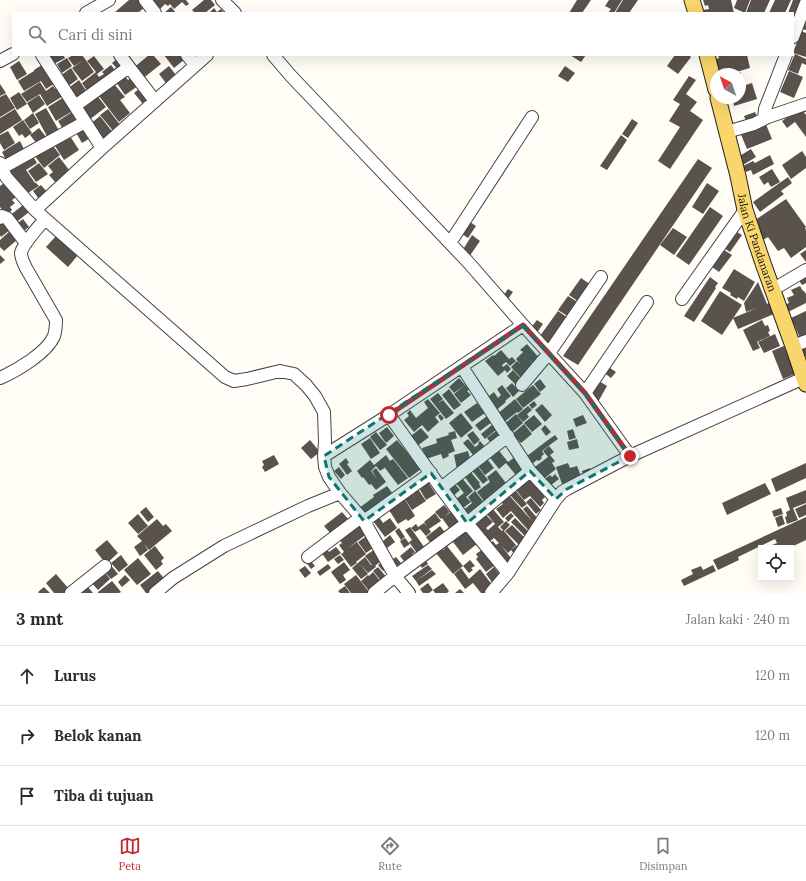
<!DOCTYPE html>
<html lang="id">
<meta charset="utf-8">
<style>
:root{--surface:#fff;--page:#f2f2f3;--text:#2b2b33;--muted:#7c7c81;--line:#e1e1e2;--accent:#c4262e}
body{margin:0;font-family:Lora,serif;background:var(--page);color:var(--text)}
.controls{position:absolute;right:12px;bottom:12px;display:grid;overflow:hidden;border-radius:0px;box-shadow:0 4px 16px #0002}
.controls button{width:36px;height:36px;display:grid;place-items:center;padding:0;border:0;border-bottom:1px solid var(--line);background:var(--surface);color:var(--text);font:20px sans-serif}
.compass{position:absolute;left:710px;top:68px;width:36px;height:36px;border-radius:50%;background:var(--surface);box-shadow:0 4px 16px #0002;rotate:320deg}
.stop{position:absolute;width:12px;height:12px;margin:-9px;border:3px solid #c4262e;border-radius:50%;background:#fff}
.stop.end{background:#c4262e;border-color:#fff;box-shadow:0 1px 4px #0008}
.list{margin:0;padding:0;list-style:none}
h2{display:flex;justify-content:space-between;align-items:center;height:52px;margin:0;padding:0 16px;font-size:17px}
h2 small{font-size:13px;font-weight:400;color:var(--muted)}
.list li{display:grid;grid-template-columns:26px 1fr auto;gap:12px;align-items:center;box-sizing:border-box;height:60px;padding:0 16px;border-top:1px solid var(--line)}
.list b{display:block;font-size:15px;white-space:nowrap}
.list em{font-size:13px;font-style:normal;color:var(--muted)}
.icon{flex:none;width:22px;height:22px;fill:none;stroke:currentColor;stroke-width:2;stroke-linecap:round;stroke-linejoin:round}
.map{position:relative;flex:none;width:806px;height:593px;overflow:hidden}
.search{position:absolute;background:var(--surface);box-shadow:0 4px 16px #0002;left:12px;right:12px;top:12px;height:44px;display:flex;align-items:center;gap:10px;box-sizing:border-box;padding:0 14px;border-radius:0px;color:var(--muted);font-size:15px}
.sheet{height:232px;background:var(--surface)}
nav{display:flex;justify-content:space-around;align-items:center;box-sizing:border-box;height:56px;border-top:1px solid var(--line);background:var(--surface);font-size:11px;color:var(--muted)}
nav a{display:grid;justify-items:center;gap:2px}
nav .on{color:var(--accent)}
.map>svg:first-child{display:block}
.building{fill:#5a524d}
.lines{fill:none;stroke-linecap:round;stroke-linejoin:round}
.minor-casing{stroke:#444;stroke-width:14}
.major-casing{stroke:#222;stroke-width:17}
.minor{stroke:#fff;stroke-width:12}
.major{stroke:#f9d66b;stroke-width:15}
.route{stroke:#c4262e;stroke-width:5}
.marked{fill:#0f766e;fill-opacity:0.2;stroke:#0f766e;stroke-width:3;stroke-dasharray:8 5;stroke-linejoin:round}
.labels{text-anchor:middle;stroke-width:4;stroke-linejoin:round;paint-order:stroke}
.street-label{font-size:11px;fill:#111;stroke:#fff}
</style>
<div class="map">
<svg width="806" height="593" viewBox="0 0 806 593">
<rect width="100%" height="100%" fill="#fffdf5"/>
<path class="building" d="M129,0H141L146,6L138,13H114Z
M152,0H186L189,4L186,6L182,2L174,9L170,4L168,6L165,4L160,9Z
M204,0H211L215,5L205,13H195L192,10Z
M577,0H591L582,13H569Z
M609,0H622L614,13H608L611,9L605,6Z
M623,0H638L629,13H615Z
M703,0H731L734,13H703V10L709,9L708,5L705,6Z
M737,0H750L745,13L734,8Z
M751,0H770L764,13H746Z
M775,0H791L785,13H769Z
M793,0H806L793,23V13H788Z
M171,7L176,13H164Z
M214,8L217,12L221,9L224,13H209Z
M806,16V30L801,29Z
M801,31L806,33V57L793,53Z
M795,54L806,59V65L802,63L798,74L788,70Z
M46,55H63L65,58L52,65Z
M73,55H82L85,59L74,66L68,58Z
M149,55H153L161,64L141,80L132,69Z
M164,55H182L185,59L174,68Z
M570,55H586L581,62Z
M675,55H689L691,57L678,74L667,66Z
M718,55H726V56L731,55H747L750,68L729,74H717L713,60L719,58Z
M94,56L104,69L97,74L99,77L104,74L102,72L111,65L118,74L90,95L82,83L96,72L87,61Z
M67,58L72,66L62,73L57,64Z
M118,58L126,67L120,72L112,63Z
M85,59L94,72L82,81L72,68Z
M19,61L27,74L17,80L10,67Z
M45,63L57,82L46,89L41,81L24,91L18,81L34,71V70Z
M169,66L179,79L169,87L159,74Z
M565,66L575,73L568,82L558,76Z
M71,68L78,79L67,87L60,76Z
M740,71L743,80L740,81V74H736L740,72Z
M789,71L803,77L794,98L780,92Z
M125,76L128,80L132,77L138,86L125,95L116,82Z
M689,76L696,80L686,94L697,102L690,111L703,120L670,169L658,161L680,127L669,121L680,104L673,100Z
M79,80L89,95L77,104L67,89Z
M40,82L46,91L53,86L55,89L57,87L63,96L47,106L40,94L27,102L21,94Z
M752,83L757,99L734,106L733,101L726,103L725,98H740V87Z
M0,84L6,93L0,96Z
M114,84L125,97L120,100L130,113L119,122L99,96Z
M140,88L149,99L143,104L134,93Z
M19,92L27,104L17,110L10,98Z
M6,94L15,108L0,117V97Z
M96,94L106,107L89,120L79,106Z
M39,95L45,104L33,113L27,103Z
M64,97L70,105L68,106L71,112L56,121L48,107Z
M46,108L61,134L49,140L35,114Z
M801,108L806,115V137L795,122L787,128L782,121Z
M15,109L22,120L0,134V118Z
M108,109L121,126L114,132L100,115Z
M75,110L82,121L65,132L58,121Z
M755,112L759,120L747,124L744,116Z
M33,113L39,123L30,129L24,120Z
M100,116L114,134L103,142L89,125Z
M632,119L638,123L628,138L622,134Z
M23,120L32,133L25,138L22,134L19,136L13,127Z
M765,122L772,139L747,149L740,132Z
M85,125L92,137L82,143L75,131Z
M39,128L47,138L38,145L30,135Z
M8,131L15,143L4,150L0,143V135Z
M68,133L79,150L64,160L53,143Z
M621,135L627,140L607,170L600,166Z
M20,141L26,153L8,164L2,152Z
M50,142L60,155L44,168L34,155Z
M751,149L756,157L743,165L738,157Z
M802,151L806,157V168L791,179L782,165Z
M31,153L37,163L26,170L35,183H36L39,186L28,193L14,179L8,168Z
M770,155L774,164L753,175L751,170L746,172L743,166L753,161L755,163Z
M59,157L70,171L56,183L49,175L53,172L48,166Z
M698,159L712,168L578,365L563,356Z
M39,163L48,174L36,182L28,171Z
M772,169L780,182L771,187L768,182L764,185L759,177Z
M788,177L792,183L781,191L784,194L760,212L753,202Z
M4,183L16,197L12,200L15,203L10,207L12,210L7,215L0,207V186Z
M707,183L719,191L703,214L692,207Z
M41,185L47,192L39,199L33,191Z
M786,199L806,227L805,228L806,230V247L791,258L784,248L778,251L768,237L763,240L751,223Z
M23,205L29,212L14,224L8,217Z
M710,207L723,216L689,265L676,256Z
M0,217L10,230L1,237L0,235Z
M23,219L29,227L21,233L15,225Z
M470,222L476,226L468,238L462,234Z
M673,228L687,237L674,255L660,245Z
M10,231L17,240L4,251L0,247V240Z
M735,231L742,235L730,252L724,248Z
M472,235L480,241L469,257L462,251Z
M56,236L78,255L68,267L46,247Z
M724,250L732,255L719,272L712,267Z
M806,250V262L800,254Z
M0,255L5,260L0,264Z
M734,269L755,282L744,301L738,297L737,299L730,295L731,293L722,288Z
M806,274V283L802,285L798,279Z
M710,277L718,283L715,287L716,288L694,322L684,316Z
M581,278L591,285L579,302L569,295Z
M758,282L767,304L746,312L744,303Z
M800,286L803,291H804L806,294V303L786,313L782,306L789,303L787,298L794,295L791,290Z
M508,289L513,292L505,303L501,299Z
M720,291L742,305L722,335L701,321Z
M568,296L579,303L569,317L558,310Z
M769,303L774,314L738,329L733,318Z
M558,311L568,318L547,347L537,340Z
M806,311V340L802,342L791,318Z
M537,320L543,324L536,334L529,330Z
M762,320L765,326L768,325L770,331L768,332L770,336L757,342L760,348L753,351L743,330Z
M775,334L780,346L764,353L758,342Z
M527,344L541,360L535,365L529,360L535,366L522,379L511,367L517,361L521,365L516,359L523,352L520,350Z
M784,346L795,374L783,379L772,351Z
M806,347V356L804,357L800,349Z
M501,350L509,359L512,357L516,361L510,366L506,362L502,365L503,367L507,364L511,369L507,373L505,370L498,376L485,361L493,355L497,359L494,356Z
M607,366L616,372L611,378L603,372Z
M513,370L523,381L517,386L507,376Z
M459,378L465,385L454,393L449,387Z
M540,379L546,387L540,392L534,384Z
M599,381L607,386L598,402L590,397Z
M512,383L519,391L513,397L506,388Z
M465,385L469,390L467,391L471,395L461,403L454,394Z
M502,385L511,396L505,401L506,402L494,412L484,400L494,392L498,398L501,395L497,389Z
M533,385L541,394L523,408L516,399Z
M449,389L461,405L454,410L442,395Z
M438,393L443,399L438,403L443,400L454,413L446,419L430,399Z
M428,399L440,413L435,417L439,422L428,432L422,425L414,432L404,420L409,416L407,413L410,410L416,418L428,408L424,402Z
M515,399L523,409L518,413L517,412L503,423L496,415Z
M534,401L537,405L532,409L529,405Z
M477,403L485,413L472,422L464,412Z
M542,404L552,415L545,422L535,410Z
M528,406L532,410L527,414L529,417L523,422L517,415Z
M461,413L473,428L461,438L449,423Z
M440,414L444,418L441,421L438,416Z
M516,414L523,423L509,435L502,426Z
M534,415L542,424L532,432L524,423Z
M583,415L587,423L576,427L573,419Z
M487,416L492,422L480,431L475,425Z
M493,424L497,429L485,439L481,434Z
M524,424L532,434L521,443L516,438L515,439L511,435Z
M545,425L551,432L546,436L541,429Z
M387,427L394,436L386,443L379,433Z
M421,428L429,437L416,447L407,439Z
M573,429L576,438L569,440L567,431Z
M497,430L500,434L490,442L487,438Z
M455,431L457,438L451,440L455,451L448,454L449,456L443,459L441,454L426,459L422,448L437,443L436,439L449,435L448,433Z
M473,431L480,440L474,445L467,435Z
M376,432L387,445L380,450L370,437Z
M555,435L558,439L551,444L548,440Z
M370,438L380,453L371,459L361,444Z
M468,439L475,447L470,451L463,443Z
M577,439L579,448L569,450L567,442Z
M310,440L320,452L311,459L301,448Z
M397,440L421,469L409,478L386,449Z
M548,440L551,444L542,451L544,454L541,457L542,458L539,461L537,460L532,464L527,456Z
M480,441L486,448L475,458L470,451L479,444L478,443Z
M549,446L554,452L550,455L555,461L552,463L556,469L541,481L537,475L542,471L537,475L532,469L548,457L543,451Z
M496,447L508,462L516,456L524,466L520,468L525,474L519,479L506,463L499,469L487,454Z
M468,451L471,462L457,470L454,455Z
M274,455L279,464L265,472L262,467L264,465L262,461Z
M386,455L390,461L393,459L408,478L398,485L385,468L386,467L380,471L376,466L371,471L377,479L372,471L376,468L386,482L376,490L371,484L369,485L363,477L362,478L357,471L370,460L374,465Z
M485,456L494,468L485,475L476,463Z
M346,458L349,463L347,464L352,471L347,475L339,464Z
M568,463L570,468L577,466L581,476L574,479L575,482L563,487L556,467Z
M806,463V478L776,492L771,479Z
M476,464L488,480L483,484L470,468Z
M339,467L345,475L341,479L334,471Z
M590,468L591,472L583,475L582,471Z
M496,470L509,487L492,501L482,488L490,482L487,477Z
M470,471L480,483L479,484L481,487L475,491L464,476Z
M555,474L559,479L547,488L542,481L550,475L552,477Z
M461,477L473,491L466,497L471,502L459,511L452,502L464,493L455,482Z
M529,478L545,497L542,500L544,503L540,507L530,496L524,500L515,489Z
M428,482L436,494L426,500L419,488Z
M454,483L460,490L451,498L445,491Z
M765,483L771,494L727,515L722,503Z
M387,486L393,494L366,518L359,508L374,497L373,495Z
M416,486L426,501L412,510L403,496L411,492L416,499L410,490Z
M482,488L492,501L487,505L477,492Z
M514,489L527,504L522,508L509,494Z
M806,490V503L793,508L798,520L787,524L785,517L787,516L786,512L790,510L786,498Z
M475,491L486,505L467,521L460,513L472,503L468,497Z
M508,494L533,522L523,509L527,506L539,520L529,531L511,511L503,518L496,509L503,504L500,501Z
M404,498L415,516L408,521L406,519L398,524L387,507Z
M531,498L541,510L536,514L526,502Z
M806,504V515L799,518L795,509Z
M444,505L450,512L441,519L435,512Z
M146,507L154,517L148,522L140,512Z
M492,508L504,522L498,527L502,531L503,530L500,527L506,521L510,525L504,531L516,545L508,553L501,545L514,562L510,566L487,546L493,541L496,545L499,543L494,538L487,544L472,526L485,514L493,522L486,528L488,530L495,524L486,513Z
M781,508L783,514L774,517L772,511Z
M342,512L349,520L331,534L324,526Z
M451,512L462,524L452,532L442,518Z
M435,513L441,521L429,529L431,532L426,536L420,529L415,532L411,528L416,524L418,527L424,523L427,526L424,522Z
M511,513L514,516L508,522L505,518Z
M138,514L148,526L138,534L128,523Z
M782,515L785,524L778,527L775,518Z
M379,517L383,523L390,518L397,528L385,537L373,521Z
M806,517V540L789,548H765L777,543L775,539L738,557L739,560L718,570L713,560Z
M515,518L530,533L526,537L511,522Z
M157,519L163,526L166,524L172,531L149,550L144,544L148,550L140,556L134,547L142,541L137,536Z
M360,523L368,533L347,549L357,542L366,554L356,562L357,563L351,567L341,554L344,552L339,545L342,543L339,539Z
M512,525L525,538L519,545L505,531Z
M440,526L447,535L433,546L426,537Z
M410,527L427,551L419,556L409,542L412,540L405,530Z
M464,527L478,543L463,555L450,538Z
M399,528L405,537L401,540L395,531Z
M368,535L376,546L366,553L358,542Z
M390,535L395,542L387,548L382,542Z
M405,538L410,544L404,548L400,541Z
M107,540L118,553L106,564L95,550Z
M517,545L521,550L515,555L511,550Z
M155,546L164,558L161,561L163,564L156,570L144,555Z
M447,546L463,566L453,574L435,552L441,547L443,550Z
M336,547L341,553L328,562L321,552L326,548L329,552Z
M411,547L415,552L412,554L415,559L407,565L400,556Z
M375,549L382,560L375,566L373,563L376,567L368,573L360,564L368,574L361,579L352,568L365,557L371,565H372L365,556Z
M483,549L495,565L486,572L476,559L478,557L476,554Z
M121,555L128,565L119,572L111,563Z
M340,555L344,560L338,564L334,559Z
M396,557L401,563L395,567L390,561Z
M138,558L151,574L137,585L124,570Z
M309,559L315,566L311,569L306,562Z
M425,559L428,564L422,568L419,563Z
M384,560L389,567L383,571L378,565Z
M470,560L475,566L471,568L473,570L469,573L463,566Z
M344,562L350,570L343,575L346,580L340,584L331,572Z
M110,564L118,574L111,579L103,570Z
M328,564L331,568L320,576L317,572Z
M428,565L432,569L416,581L412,576Z
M713,565L716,571L684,586L681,580L693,574L691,570L701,566L703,570Z
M305,566L311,573L305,578L299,570Z
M378,567L387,578L382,582L373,571Z
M494,567L501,576L494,585L486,574Z
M461,568L469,579L480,569L493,586L488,593H481L473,583L465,589L454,574Z
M103,570L110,579L98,590L90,581Z
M432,570L436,574L419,586L416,581Z
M158,571L167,582L154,593H146L140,585Z
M373,572L382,583L370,592L361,581L368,575L369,576Z
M56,574L69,589L64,593H54L46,583Z
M125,575L130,580L122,587L118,582Z
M356,575L369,592L368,593H351L344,584Z
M112,581L121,592L119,593H98V592Z
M428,583L433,590L429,593H423L420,589Z
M443,583L449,591L447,593H435L433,590Z
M87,586L93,593H79Z
M345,586L350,593H340L338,591Z
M44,587L50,593H39L38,592Z
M460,589L464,593H455Z"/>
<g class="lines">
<g class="minor-casing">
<path id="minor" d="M145,0L155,13
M222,0L235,13
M86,13L109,0
M793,37L806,3
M42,55L102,148L207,55
M120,55L129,67L155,101
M187,55L195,65
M273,55L291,76L468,262L523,325L585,393L630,456
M0,61L13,54
M75,106L129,67
M764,118L765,109L786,55
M727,132L754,124L768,117L806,104
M0,163L6,177L35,210L225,377L234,381L247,379L280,371L294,374L306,385L315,396L324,412L325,442L324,456L325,467L329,477L340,493L364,521L395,576L409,593
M2,168L85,122
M35,210L102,148
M0,218L2,216L7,218L26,243
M450,243L532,117
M772,290L806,270
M682,299L745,210
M793,346L806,341
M462,367L530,471L556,499
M0,378C16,371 47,353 54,336C56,330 56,325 56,320L26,268C24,264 21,258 21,253C22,245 40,225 45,219
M522,385L549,353L601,277
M585,393L647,302
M389,415L441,488L467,523L508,573
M324,456L389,415L523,325
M441,488L508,436
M364,521L431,473
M308,557L361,517
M71,593L105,566
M155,593L173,578L224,546L308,506L340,493
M374,593L395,576L467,523L530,471
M491,593L508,573L556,499L562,492L567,489L630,456L806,377"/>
</g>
<g class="major-casing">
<g id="major">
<path d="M692,0L696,13"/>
<path d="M707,55L716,90"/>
<path id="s1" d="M718,98L738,176L745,210L764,266L793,346L806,384"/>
</g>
</g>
<use href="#minor" class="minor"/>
<use href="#major" class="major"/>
</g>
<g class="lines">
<path class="route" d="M389,415L523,325L585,393L630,456"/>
</g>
<path class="marked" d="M523,325L585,393L630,456L567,489L556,499L530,471L467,523L431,473L364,521L329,477L324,456Z"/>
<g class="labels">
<g class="street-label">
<text dy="4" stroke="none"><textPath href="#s1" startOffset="150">Jalan Ki Pandanaran</textPath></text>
</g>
</g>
</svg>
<div class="controls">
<button><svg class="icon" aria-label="locate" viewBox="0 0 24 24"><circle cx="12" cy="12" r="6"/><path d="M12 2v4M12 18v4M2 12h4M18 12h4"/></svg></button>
</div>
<svg class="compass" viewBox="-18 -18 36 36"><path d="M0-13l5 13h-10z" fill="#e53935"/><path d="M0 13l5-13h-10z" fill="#7c7c81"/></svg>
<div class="stop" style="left:389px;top:415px"></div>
<div class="stop end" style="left:630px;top:456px"></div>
<div class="search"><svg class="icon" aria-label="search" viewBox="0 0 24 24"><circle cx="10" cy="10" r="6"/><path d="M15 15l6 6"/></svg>Cari di sini</div>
</div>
<section class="sheet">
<h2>3 mnt<small>Jalan kaki · 240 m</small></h2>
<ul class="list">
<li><svg class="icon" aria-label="ahead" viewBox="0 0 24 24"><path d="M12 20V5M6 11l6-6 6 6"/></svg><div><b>Lurus</b></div><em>120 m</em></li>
<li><svg class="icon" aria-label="right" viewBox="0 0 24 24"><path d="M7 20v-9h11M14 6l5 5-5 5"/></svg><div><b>Belok kanan</b></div><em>120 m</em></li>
<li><svg class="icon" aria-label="arrive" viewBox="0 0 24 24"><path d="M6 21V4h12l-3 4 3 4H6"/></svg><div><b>Tiba di tujuan</b></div></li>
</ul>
</section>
<nav>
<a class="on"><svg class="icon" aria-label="map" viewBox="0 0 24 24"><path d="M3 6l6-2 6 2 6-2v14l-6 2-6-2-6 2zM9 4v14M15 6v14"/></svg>Peta</a>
<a><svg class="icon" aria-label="directions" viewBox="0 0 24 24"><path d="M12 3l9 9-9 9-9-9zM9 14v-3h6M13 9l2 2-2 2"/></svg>Rute</a>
<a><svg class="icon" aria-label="saved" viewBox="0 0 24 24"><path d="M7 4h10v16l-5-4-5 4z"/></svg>Disimpan</a>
</nav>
